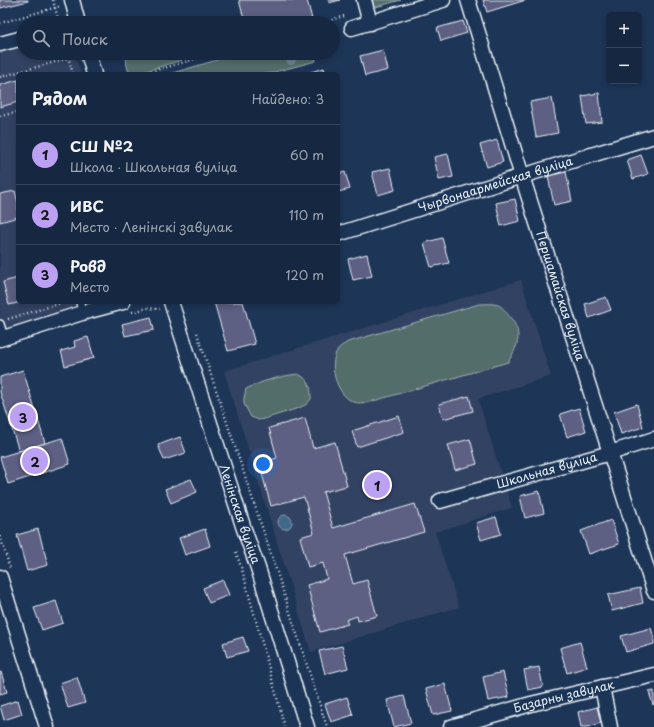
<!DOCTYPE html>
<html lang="ru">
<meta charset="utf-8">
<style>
:root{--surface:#162841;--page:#1f3048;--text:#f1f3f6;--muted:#9ea6b1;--line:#35445a;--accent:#bca0f2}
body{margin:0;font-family:"Playpen Sans",sans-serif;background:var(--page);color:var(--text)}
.controls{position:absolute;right:12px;top:12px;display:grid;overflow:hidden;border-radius:6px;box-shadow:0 2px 6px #0003}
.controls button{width:36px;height:36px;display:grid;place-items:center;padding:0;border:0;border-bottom:1px solid var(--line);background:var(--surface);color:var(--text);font:20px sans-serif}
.you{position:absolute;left:263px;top:464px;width:14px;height:14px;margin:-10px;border:3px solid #fff;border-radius:50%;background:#1a73e8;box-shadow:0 0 0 6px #1a73e833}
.badge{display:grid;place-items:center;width:26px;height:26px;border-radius:50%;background:var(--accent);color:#111;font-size:13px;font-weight:700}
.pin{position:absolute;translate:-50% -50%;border:2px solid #fff;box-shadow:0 1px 4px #0006}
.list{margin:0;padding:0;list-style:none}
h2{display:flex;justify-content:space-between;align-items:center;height:52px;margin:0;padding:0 16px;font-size:17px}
h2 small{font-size:13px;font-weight:400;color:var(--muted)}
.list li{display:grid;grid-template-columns:26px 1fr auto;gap:12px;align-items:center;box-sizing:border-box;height:60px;padding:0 16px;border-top:1px solid var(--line)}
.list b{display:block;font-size:15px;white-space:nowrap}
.list p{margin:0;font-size:13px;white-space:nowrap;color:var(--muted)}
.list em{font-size:13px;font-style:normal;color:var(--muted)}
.icon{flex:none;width:22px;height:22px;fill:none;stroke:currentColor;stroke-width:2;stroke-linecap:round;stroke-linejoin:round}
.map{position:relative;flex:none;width:654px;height:727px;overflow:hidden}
.search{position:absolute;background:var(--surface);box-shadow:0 2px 6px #0003;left:16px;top:16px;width:324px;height:44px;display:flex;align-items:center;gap:10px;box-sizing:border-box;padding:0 14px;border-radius:22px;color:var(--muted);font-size:15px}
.panel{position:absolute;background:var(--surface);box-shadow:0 2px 6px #0003;left:16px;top:72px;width:324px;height:232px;border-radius:6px}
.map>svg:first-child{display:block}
.built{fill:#304264}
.green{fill:#536d6a;stroke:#9eafb1}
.water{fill:#426789;stroke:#849eb5}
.building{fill:#5d5f83;stroke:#e8f1f8}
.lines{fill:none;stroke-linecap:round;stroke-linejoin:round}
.service-casing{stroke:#e8f1f8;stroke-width:10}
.minor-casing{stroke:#e8f1f8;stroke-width:17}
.path{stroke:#e8f1f8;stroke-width:2.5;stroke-dasharray:1 3;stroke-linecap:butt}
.service{stroke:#1d3557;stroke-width:7}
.minor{stroke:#1d3557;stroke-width:14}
.tree{fill:#708394}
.labels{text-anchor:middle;stroke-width:4;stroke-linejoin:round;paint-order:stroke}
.street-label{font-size:12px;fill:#e8f1f8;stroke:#1d3557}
</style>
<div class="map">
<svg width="654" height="727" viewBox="0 0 654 727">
<rect width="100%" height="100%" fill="#1d3557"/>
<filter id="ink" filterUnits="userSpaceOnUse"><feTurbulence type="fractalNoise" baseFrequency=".025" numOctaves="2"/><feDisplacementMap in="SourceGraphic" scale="8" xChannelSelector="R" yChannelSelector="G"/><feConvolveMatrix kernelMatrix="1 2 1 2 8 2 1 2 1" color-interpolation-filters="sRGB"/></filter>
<g filter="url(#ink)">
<path class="built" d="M23,30V53H74L81,74H18V302H87L43,318L0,331V36Z
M521,280L551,376L478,399L512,508L435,532L459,607L311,652L224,371Z"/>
<path class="green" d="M370,0H401L372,8Z
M207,17L225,20L226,23H203Z
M127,53H180L182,60L136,74L129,72C126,66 126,60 127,53Z
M241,53H314L316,61L267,74H169Z
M479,304C483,304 494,303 498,305C502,306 506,312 509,316C523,332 519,345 508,362L370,402C366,402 358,404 354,402C336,396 326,361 340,347C342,345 345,344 348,342Z
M298,374C310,380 311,386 311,399L307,404L299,408L264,419L259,420L251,417L244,404V398L246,389C262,381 280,376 298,374Z"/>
<path class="water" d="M278 522a7 7 0 1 1 14 0a7 7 0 1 1-14 0Z"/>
<path class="building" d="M0,0H28V1L0,8Z
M239,0H307L312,19L295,23H245Z
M328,0H340L329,3Z
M483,0H526L487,12Z
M463,21L467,33L441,41L437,28Z
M383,50L388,70L365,76L360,56Z
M324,68L326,74H304Z
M18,80V102L0,107V85Z
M599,93L602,122L586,124L582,96Z
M552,98L558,133L536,137L530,102Z
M497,140L503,162L487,167L480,145Z
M448,154L453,177L439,180L434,157Z
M641,155L648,174L633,179L627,160Z
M390,168L395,190L378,195L372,172Z
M345,172L350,189L338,192V174Z
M566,172L572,201L554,205L548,176Z
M15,191L18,203V217L0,222V194Z
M515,199L520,221L501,226L496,203Z
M442,238L449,263L431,267L424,243Z
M367,254L372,276L353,280L348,259Z
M18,278V302H21L9,305L3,282Z
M606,297L611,310L589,318L585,304Z
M214,302H243L255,344L228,351Z
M151,317L154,330L125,336L122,324Z
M88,337L94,358L65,366L61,351L75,347L74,341Z
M23,370L45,443L19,451L0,392V377Z
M469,396L473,411L443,419L439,404Z
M637,404L643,427L621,434L614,412Z
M579,408L586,431L567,437L560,414Z
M399,416L404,432L357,447L352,431Z
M305,418L313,448L335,442L347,486L323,492L333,528L415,504L424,532L345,555L353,584L367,580L377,616L358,621L357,616L346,620L348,624L320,632L307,585L327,579L323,563L308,567L300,537L314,533L304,497L271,506L259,463L277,458L269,428Z
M180,437L186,453L164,460L158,445Z
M62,438L70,464L8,484L0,457Z
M470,439L477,464L455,470L448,445Z
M191,479L197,492L171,503L165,489Z
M539,491L544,513L525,518L520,496Z
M496,517L501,534L481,540L476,523Z
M611,520L619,544L589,554L581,531Z
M38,529L48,565L27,571L17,535Z
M205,529L210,546L185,555L179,538Z
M223,580L229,595L209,603L203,588Z
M640,588L643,603L612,611L608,595Z
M56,601L63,623L42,630L34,608Z
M651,628L654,638V644L626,652L621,636Z
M243,637L248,651L227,657L223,643Z
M580,642L587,667L567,673L560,648Z
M342,646L348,668L325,674L319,651Z
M539,667L543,687L528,690L524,670Z
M0,672H1L7,692L0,694Z
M503,672L509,697L488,701L483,677Z
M77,677L85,703L68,708L60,683Z
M445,684L452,711L433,715L426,689Z
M654,691V704L653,705L649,692Z
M404,696L411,723L394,727L387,700Z
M347,697L353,715L331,722L325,704Z
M18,700L22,714L4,720L0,706Z
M597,707L601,723L588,727H581L578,712Z"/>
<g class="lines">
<g class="service-casing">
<path id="service" d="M80,302L82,313
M0,324L4,337"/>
</g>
<g class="minor-casing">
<g id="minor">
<path d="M72,0L78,23"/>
<path d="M364,0L370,23"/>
<path id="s1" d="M468,0L522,176L654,591"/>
<path d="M352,28L443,0"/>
<path d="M0,44L23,38"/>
<path d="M88,53L94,74"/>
<path id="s2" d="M338,234L522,176L654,136"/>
<path id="s3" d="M171,302L244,529L258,568L307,727"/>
<path d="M0,339L82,313L123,302"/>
<path id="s4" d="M440,501L610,453L654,439"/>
<path d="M0,577L47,727"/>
<path d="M602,687L610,727"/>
<path id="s5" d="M451,727L531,704L654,675"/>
</g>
</g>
<path class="path" d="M53,0L59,23
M0,23L61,6
M320,23L344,16
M67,53L73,74
M143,74L216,53
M0,77L77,56
M0,116L18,112
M132,312L147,308L160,309
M8,319L65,302
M197,333L274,563L327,727
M0,536L10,568
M236,552L243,573L285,727"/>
<use href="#service" class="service"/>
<use href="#minor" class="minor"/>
</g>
<circle class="tree" cx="291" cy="60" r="5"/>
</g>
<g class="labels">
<g class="street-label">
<text dy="4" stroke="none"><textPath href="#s2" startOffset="165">Чырвонаармейская вуліца</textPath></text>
<text dy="4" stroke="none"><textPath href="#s1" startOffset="310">Першамайская вуліца</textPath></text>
<text dy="4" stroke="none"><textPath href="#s4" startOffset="111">Школьная вуліца</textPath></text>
<text dy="4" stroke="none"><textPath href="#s3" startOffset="223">Ленінская вуліца</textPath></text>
<text dy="4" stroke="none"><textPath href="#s5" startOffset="117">Базарны завулак</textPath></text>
</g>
</g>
</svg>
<div class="controls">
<button>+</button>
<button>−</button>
</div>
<div class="you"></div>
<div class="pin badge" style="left:377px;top:485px">1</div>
<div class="pin badge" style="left:35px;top:461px">2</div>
<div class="pin badge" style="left:23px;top:417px">3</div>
<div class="search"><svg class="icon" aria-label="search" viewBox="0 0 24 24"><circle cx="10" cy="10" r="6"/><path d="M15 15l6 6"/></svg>Поиск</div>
<section class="panel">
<h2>Рядом<small>Найдено: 3</small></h2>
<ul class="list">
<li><span class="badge">1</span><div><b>СШ №2</b><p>Школа · Школьная вуліца</p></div><em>60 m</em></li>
<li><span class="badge">2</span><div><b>ИВС</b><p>Место · Ленінскі завулак</p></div><em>110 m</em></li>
<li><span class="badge">3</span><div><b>Ровд</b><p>Место</p></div><em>120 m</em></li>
</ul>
</section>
</div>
